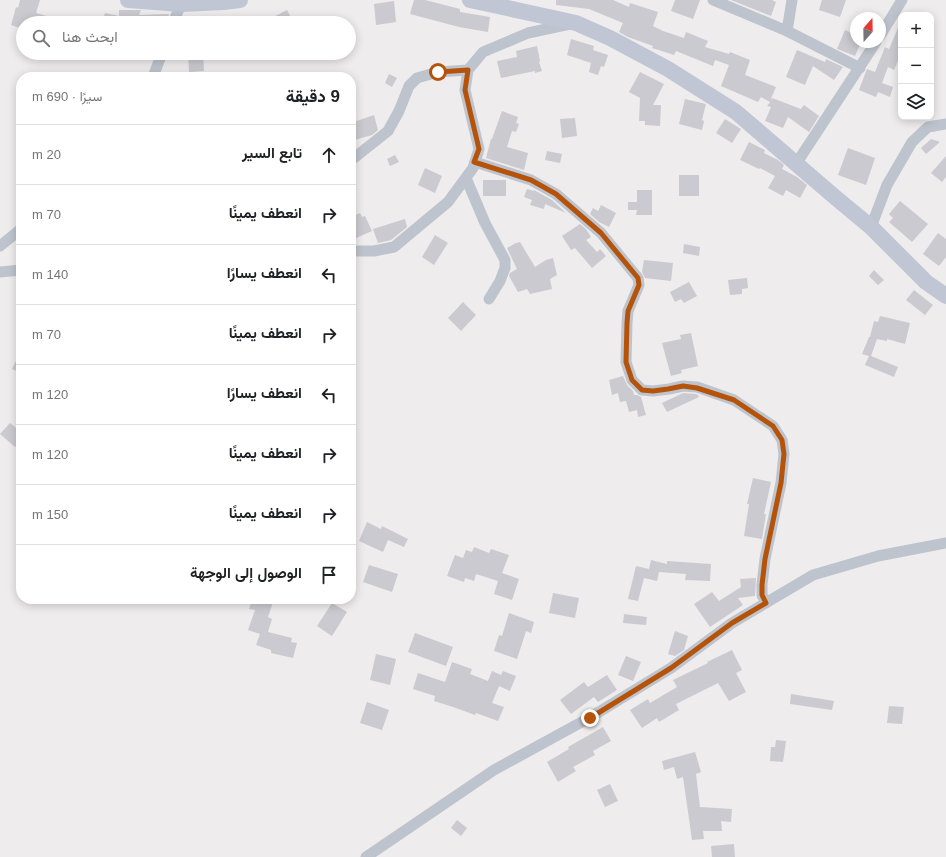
<!DOCTYPE html>
<html lang="ar">
<meta charset="utf-8">
<style>
:root{--surface:#fff;--page:#f6f6f6;--text:#202124;--muted:#757577;--line:#e0e0e0}
body{margin:0;font-family:Arial,Vazirmatn,sans-serif;background:var(--page);color:var(--text);direction:rtl}
.controls{position:absolute;right:12px;top:12px;display:grid;overflow:hidden;border-radius:8px;box-shadow:0 2px 10px #0003}
.controls button{width:36px;height:36px;display:grid;place-items:center;padding:0;border:0;border-bottom:1px solid var(--line);background:var(--surface);color:var(--text);font:20px sans-serif}
.compass{position:absolute;left:850px;top:12px;width:36px;height:36px;border-radius:50%;background:var(--surface);box-shadow:0 2px 10px #0003;rotate:20deg}
.stop{position:absolute;width:12px;height:12px;margin:-9px;border:3px solid #b45309;border-radius:50%;background:#fff}
.stop.end{background:#b45309;border-color:#fff;box-shadow:0 1px 4px #0008}
.list{margin:0;padding:0;list-style:none}
h2{display:flex;justify-content:space-between;align-items:center;height:52px;margin:0;padding:0 16px;font-size:17px}
h2 small{font-size:13px;font-weight:400;color:var(--muted)}
.list li{display:grid;grid-template-columns:26px 1fr auto;gap:12px;align-items:center;box-sizing:border-box;height:60px;padding:0 16px;border-top:1px solid var(--line)}
.list b{display:block;font-size:15px;white-space:nowrap}
.list em{font-size:13px;font-style:normal;color:var(--muted)}
.icon{flex:none;width:22px;height:22px;fill:none;stroke:currentColor;stroke-width:2;stroke-linecap:round;stroke-linejoin:round}
.map{position:relative;flex:none;width:946px;height:857px;overflow:hidden;direction:ltr}
.search{position:absolute;background:var(--surface);box-shadow:0 2px 10px #0003;left:16px;top:16px;width:340px;height:44px;display:flex;align-items:center;gap:10px;box-sizing:border-box;padding:0 14px;border-radius:22px;color:var(--muted);font-size:15px}
.panel{position:absolute;background:var(--surface);box-shadow:0 2px 10px #0003;left:16px;top:72px;width:340px;height:532px;border-radius:16px;direction:rtl}
.map>svg:first-child{display:block}
.building{fill:#cacad0}
.lines{fill:none;stroke-linecap:round;stroke-linejoin:round}
.minor{stroke:#bec4cd;stroke-width:11}
.secondary{stroke:#c0c6d3;stroke-width:16}
.route{stroke:#b45309;stroke-width:5}
</style>
<div class="map">
<svg width="946" height="857" viewBox="0 0 946 857">
<rect width="100%" height="100%" fill="#eeecec"/>
<path class="building" d="M20,0H40L36,13L63,21V23H43L35,21L34,23H23V29L11,25L16,7L18,8Z
M414,0H425L460,9V12L490,17L488,32L459,27L410,14Z
M556,0H613L629,7L630,3L658,12L653,26L663,31L684,38L686,32L708,41L705,47L729,54L730,52L750,60L745,75L776,87L770,101L772,98L801,109L804,105L819,116L809,132L788,117L783,128L765,121L771,107L767,106L770,102L761,97L758,102L721,86L729,65L715,60L713,66L676,51L674,55L652,48L653,46L628,37L619,32L623,23L589,9L556,5Z
M675,0H700L693,19L671,11Z
M731,0H772L776,2L771,16Z
M822,0H846L840,17L819,10Z
M394,1L396,22L376,25L374,4Z
M119,10H141L139,15L169,14L166,23H102L105,13L119,16Z
M287,10L294,23H262Z
M901,21V54L894,70L888,67L882,83L893,87L890,97L878,92L876,97L859,90L867,69L875,72L885,47L889,49Z
M845,30L856,35V42H861L855,56L837,49Z
M571,39L594,46L593,50L608,55L604,67L601,66L598,75L589,72L591,63L567,55Z
M537,46L540,61L539,62L542,71L535,73V71L501,78L497,61L517,57L516,51Z
M797,50L825,62L826,59L843,67L834,80L813,66L805,85L786,77Z
M188,53H203L204,71L189,72Z
M640,72L664,84L653,105H661L660,126L645,125V121H639L640,98L629,92Z
M389,74L397,78L392,87L385,83Z
M685,99L706,104L702,120L704,121L702,130L679,124Z
M502,111L518,117L516,123L519,124L516,132L512,131L507,147L528,153L524,170L486,158L491,139H492Z
M374,115L378,130L372,135L351,141V123Z
M575,118L577,136L562,138L560,119Z
M725,119L741,129L732,143L716,133Z
M931,139L940,142L926,154L921,148Z
M749,142L765,150L764,153L778,160L784,165L782,169L797,177L807,185L800,198L786,190L783,196L768,188L775,176L760,168L759,169L740,160Z
M848,148L875,158L866,185L838,175Z
M547,151L562,154L560,163L545,160Z
M395,155L399,162L390,166L387,159Z
M946,156V177L942,182L931,173Z
M425,168L442,176L435,193L418,185Z
M679,175H699V196H679Z
M483,180H506V196H483Z
M527,189L534,191V190L552,200L566,213L545,204L544,209L530,205L532,200L524,197Z
M637,190H652V215H636L637,210H628V202H637Z
M900,201L928,224L912,242L889,222L893,218L889,214Z
M601,205L616,213L609,227L599,222L590,214L593,208L598,211Z
M360,213L362,217L365,216L372,231L354,239L351,232V217Z
M405,219L407,227L391,240L378,243L373,229Z
M580,224L586,229L591,237L586,240L597,252L600,249L606,256L592,268L575,248L571,250L562,236Z
M938,233L946,239V257L939,266L923,254Z
M435,235L448,243L434,265L422,257Z
M520,242L535,267L546,260L553,258L557,275L550,279L552,289L530,294L527,289L518,292L509,276L510,273L517,269L507,248L516,243Z
M684,244L700,247L699,256L683,253Z
M644,260L673,263L671,281L645,278L642,272Z
M874,270L884,280L878,285L869,276Z
M747,278L748,288L742,289V294L730,295L728,280Z
M689,282L697,296L684,303L681,299L675,302L670,292Z
M914,290L933,305L925,315L906,300Z
M463,302L476,315L461,331L448,318Z
M880,316L910,323L905,344L887,339V341L877,339L871,356L898,367L894,377L865,365L869,356L862,354L869,337H870L874,321L878,322Z
M691,333L698,366L681,370L682,373L671,376L662,343L681,339L680,335Z
M21,351V373L12,369Z
M623,376L627,385L633,391L634,395H637L641,397L646,415L638,417L637,410L629,412L626,401L620,402L618,393L612,395L609,380Z
M683,393L696,394L698,395L699,397L667,412L662,403Z
M10,423L21,432V441L15,447L0,434Z
M753,478L771,482L764,514H766L762,539L744,536L749,504H747Z
M367,522L381,529L382,526L408,539L404,547L388,540L383,552L359,541Z
M474,547L489,553L491,549L509,555L502,573L519,579L512,600L494,594L498,581L476,574L474,581L465,578L464,582L447,576L455,555L463,558L466,550L472,552Z
M651,560L667,564V561L711,564L710,581L685,580L686,574L659,572L657,581L644,578L638,601L628,599L636,566L649,569Z
M369,565L398,574L392,592L363,582Z
M756,578L755,596L738,598L743,605L710,627L694,604L712,592L719,601L741,587L740,579Z
M553,593L579,598L575,618L549,613Z
M252,599H274L268,617L272,619L268,632L292,638L291,642L297,643L293,658L271,653V650L256,645L260,634L248,630L255,610L249,609Z
M332,603L347,612L332,636L317,626Z
M509,613L534,622L531,633L526,631L517,659L494,651L499,635L502,636Z
M624,614L647,617L646,625L623,623Z
M675,631L688,636L684,650L675,656L668,654Z
M415,633L453,647L446,666L408,652Z
M732,650L742,670L736,673L746,692L729,701L718,683L676,704L679,710L659,722L657,718L642,728L630,710L648,699L650,703L677,687L673,680L708,663L707,662Z
M376,654L396,659L390,685L370,680Z
M626,656L641,662L633,681L618,675Z
M452,662L472,669L470,674L488,681L492,671L501,675L503,671L516,676L510,691L499,686L492,703L504,707L498,721L476,713L475,715L453,707L434,701L435,696L413,689L418,673L445,682Z
M607,675L617,690L598,702L594,697L571,714L560,700L584,682L588,687Z
M791,694L834,701L832,710L790,704Z
M367,702L389,710L382,730L360,723Z
M889,706L904,707L902,724L887,723Z
M603,727L611,741L593,751L595,755L573,767L576,771L558,782L547,762L569,749L568,747Z
M776,740L786,741L783,762L770,761L771,747H775Z
M695,752L701,772L696,774L700,807L732,809L731,822L721,821L722,831H703L704,839L692,840L683,777L677,779L674,767L664,770L662,761Z
M610,784L618,801L605,807L597,790Z
M457,820L467,828L461,836L451,828Z
M734,844L735,857H712L711,846Z"/>
<g class="lines">
<path class="minor" d="M713,0L787,31L860,68
M173,23L181,4
M787,31L792,0
M880,36L902,0
M153,77L162,53
M354,158L388,131L399,111L409,86L417,78L438,72L468,70
M475,162L531,180L556,194L601,233L638,278L639,285L628,311L627,323L626,362L632,380L642,390L653,391L669,389L683,386L697,387L734,400L773,426L782,440L784,454L781,483L765,559L762,585V595L766,603
M796,164L876,42
M466,178L485,223L505,260V268L500,281L489,299
M871,227L887,185L912,142L928,127L946,124
M0,246L21,229
M351,251H374L394,247L448,202L473,168L479,149L465,90L468,70L483,52L528,33L570,24
M0,272L21,270
M366,857L494,770L589,718L671,668L732,623L813,575L878,556L946,543"/>
<path class="secondary" d="M128,0L181,4L224,2L240,0
M470,0L576,23L610,38L668,69L736,112L836,198L871,227L926,282L946,296"/>
</g>
<g class="lines">
<path class="route" d="M438,72L468,70L465,90L479,149L474,162L531,180L556,194L601,233L638,278L639,285L628,311L627,323L626,362L632,380L642,390L653,391L668,389L683,386L697,388L734,400L773,426L782,440L784,454L781,483L765,559L762,585V595L766,603L732,623L671,668L590,718"/>
</g>
</svg>
<div class="controls">
<button>+</button>
<button>−</button>
<button><svg class="icon" aria-label="layers" viewBox="0 0 24 24"><path d="M12 4l9 5-9 5-9-5zM3 14l9 5 9-5"/></svg></button>
</div>
<svg class="compass" viewBox="-18 -18 36 36"><path d="M0-13l5 13h-10z" fill="#e53935"/><path d="M0 13l5-13h-10z" fill="#757577"/></svg>
<div class="stop" style="left:438px;top:72px"></div>
<div class="stop end" style="left:590px;top:718px"></div>
<div class="search"><svg class="icon" aria-label="search" viewBox="0 0 24 24"><circle cx="10" cy="10" r="6"/><path d="M15 15l6 6"/></svg>ابحث هنا</div>
<section class="panel">
<h2>9 دقيقة<small>سيرًا · 690 m</small></h2>
<ul class="list">
<li><svg class="icon" aria-label="ahead" viewBox="0 0 24 24"><path d="M12 20V5M6 11l6-6 6 6"/></svg><div><b>تابع السير</b></div><em>20 m</em></li>
<li><svg class="icon" aria-label="right" viewBox="0 0 24 24"><path d="M7 20v-9h11M14 6l5 5-5 5"/></svg><div><b>انعطف يمينًا</b></div><em>70 m</em></li>
<li><svg class="icon" aria-label="left" viewBox="0 0 24 24"><path d="M17 20v-9H6M10 6l-5 5 5 5"/></svg><div><b>انعطف يسارًا</b></div><em>140 m</em></li>
<li><svg class="icon" aria-label="right" viewBox="0 0 24 24"><path d="M7 20v-9h11M14 6l5 5-5 5"/></svg><div><b>انعطف يمينًا</b></div><em>70 m</em></li>
<li><svg class="icon" aria-label="left" viewBox="0 0 24 24"><path d="M17 20v-9H6M10 6l-5 5 5 5"/></svg><div><b>انعطف يسارًا</b></div><em>120 m</em></li>
<li><svg class="icon" aria-label="right" viewBox="0 0 24 24"><path d="M7 20v-9h11M14 6l5 5-5 5"/></svg><div><b>انعطف يمينًا</b></div><em>120 m</em></li>
<li><svg class="icon" aria-label="right" viewBox="0 0 24 24"><path d="M7 20v-9h11M14 6l5 5-5 5"/></svg><div><b>انعطف يمينًا</b></div><em>150 m</em></li>
<li><svg class="icon" aria-label="arrive" viewBox="0 0 24 24"><path d="M6 21V4h12l-3 4 3 4H6"/></svg><div><b>الوصول إلى الوجهة</b></div></li>
</ul>
</section>
</div>
